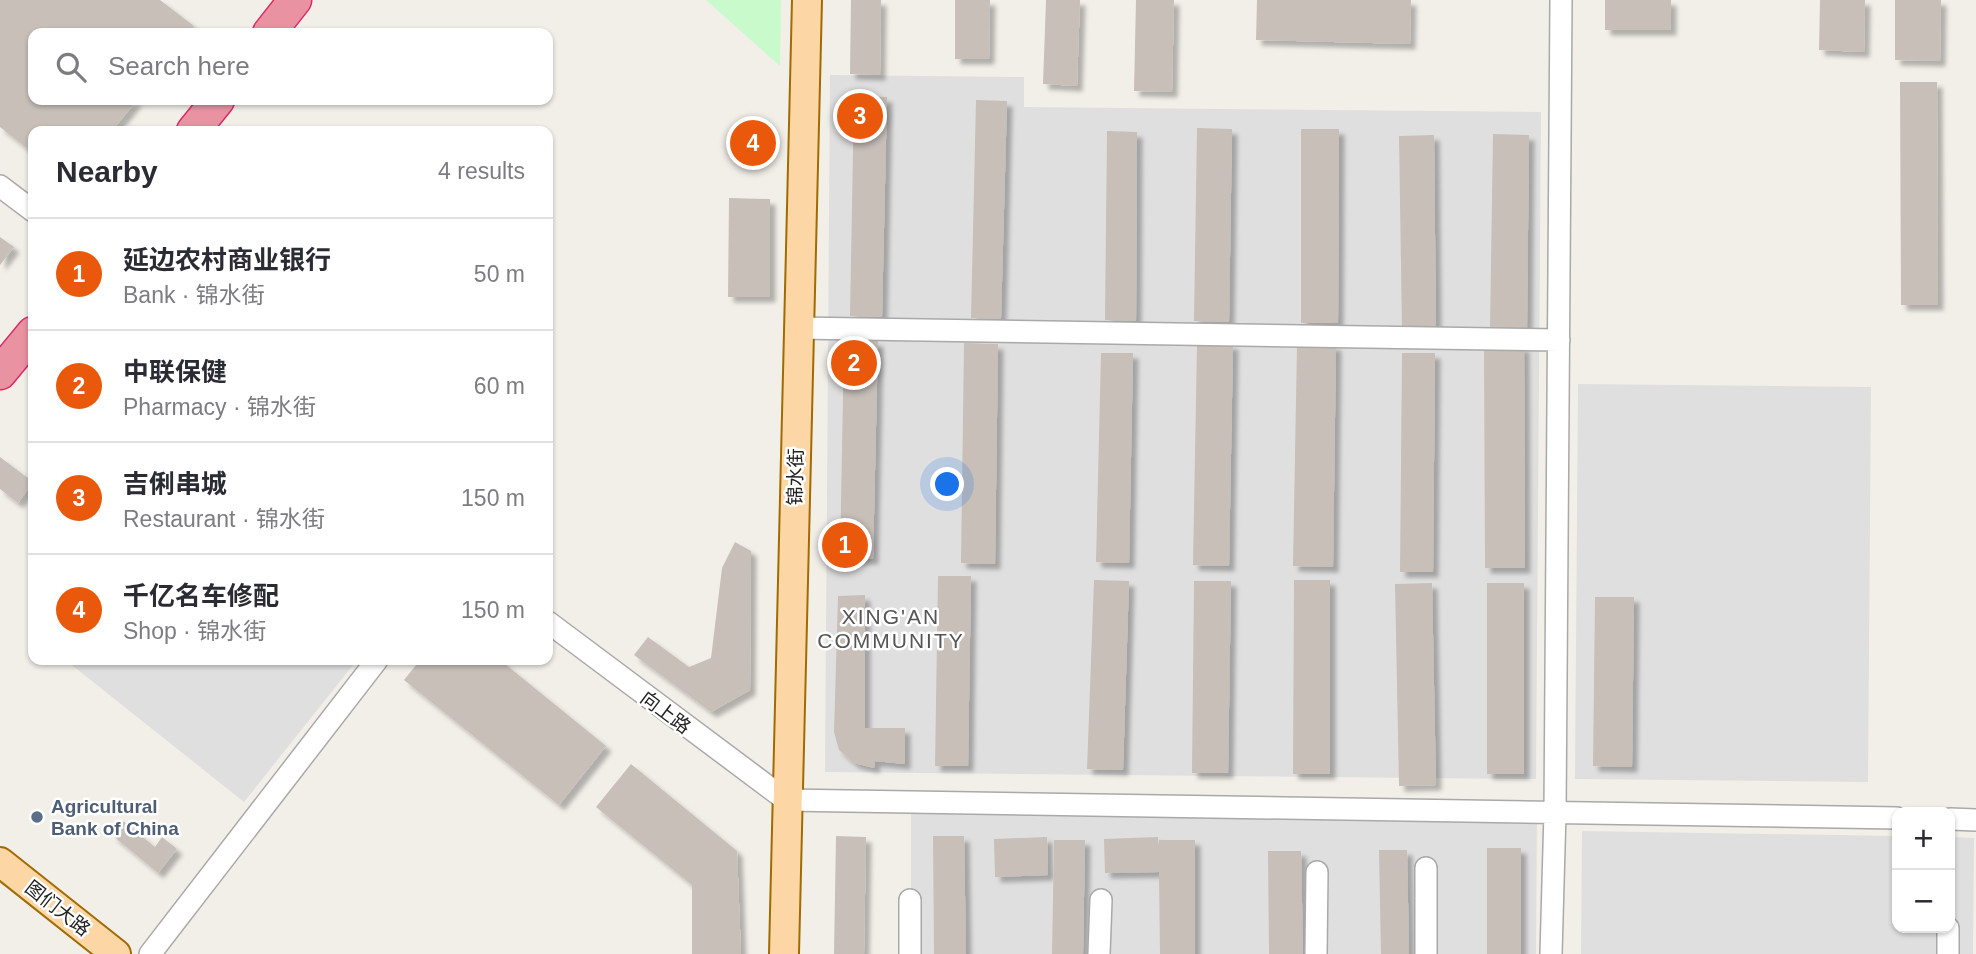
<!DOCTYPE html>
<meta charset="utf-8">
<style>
:root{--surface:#fff;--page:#f2f2f3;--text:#2b2b33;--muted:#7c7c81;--line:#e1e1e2;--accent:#ea580c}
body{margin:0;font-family:Arial,"Noto Sans SC",sans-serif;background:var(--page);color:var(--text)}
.controls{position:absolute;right:21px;bottom:21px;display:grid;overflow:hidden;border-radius:14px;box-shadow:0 2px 5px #0004}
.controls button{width:63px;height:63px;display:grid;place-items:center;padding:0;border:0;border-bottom:2px solid var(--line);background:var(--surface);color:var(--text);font:35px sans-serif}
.you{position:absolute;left:948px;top:485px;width:24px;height:24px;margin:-18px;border:5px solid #fff;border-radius:50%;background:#1a73e8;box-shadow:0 0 0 10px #1a73e833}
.badge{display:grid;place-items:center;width:46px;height:46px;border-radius:50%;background:var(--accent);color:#fff;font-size:23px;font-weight:700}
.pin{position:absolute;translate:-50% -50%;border:4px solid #fff;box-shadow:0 2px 7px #0006}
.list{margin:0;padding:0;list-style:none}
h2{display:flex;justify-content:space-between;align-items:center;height:91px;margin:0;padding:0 28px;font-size:30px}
h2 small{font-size:23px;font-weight:400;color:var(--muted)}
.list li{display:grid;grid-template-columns:46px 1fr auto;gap:21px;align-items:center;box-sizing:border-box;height:112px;padding:0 28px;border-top:2px solid var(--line)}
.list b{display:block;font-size:26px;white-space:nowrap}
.list p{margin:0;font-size:23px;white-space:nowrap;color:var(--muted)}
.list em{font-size:23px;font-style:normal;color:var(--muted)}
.icon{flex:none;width:38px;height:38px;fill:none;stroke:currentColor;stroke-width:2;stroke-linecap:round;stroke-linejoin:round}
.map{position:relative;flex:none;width:1976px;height:954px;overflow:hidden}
.search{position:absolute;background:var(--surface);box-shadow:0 2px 5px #0004;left:28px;top:28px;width:525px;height:77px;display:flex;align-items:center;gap:18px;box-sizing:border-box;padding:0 24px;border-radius:14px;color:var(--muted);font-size:26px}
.panel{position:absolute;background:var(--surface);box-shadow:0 2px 5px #0004;left:28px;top:126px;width:525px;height:539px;border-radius:14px}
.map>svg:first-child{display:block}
.residential{fill:#e0dfdf}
.park{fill:#c8facc}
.building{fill:#c7bfb8;filter:url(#shadow)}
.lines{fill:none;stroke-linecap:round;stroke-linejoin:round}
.minor-casing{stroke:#a9a9a9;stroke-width:24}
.major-casing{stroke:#a06b00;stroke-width:32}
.highway-casing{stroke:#dc2a67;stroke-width:35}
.minor{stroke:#fff;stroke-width:21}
.major{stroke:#fcd6a4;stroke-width:28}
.highway{stroke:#e892a2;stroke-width:32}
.service-dot{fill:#5c6f8a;stroke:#fff;stroke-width:2.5}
.labels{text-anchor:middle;stroke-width:5;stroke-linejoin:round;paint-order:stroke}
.street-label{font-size:19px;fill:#222;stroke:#fff}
.service-label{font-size:19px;font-weight:bold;fill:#4e5e75;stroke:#fff;text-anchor:start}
.neighbourhood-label{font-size:21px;letter-spacing:2px;fill:#555;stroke:#fff}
</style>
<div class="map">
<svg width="1976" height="954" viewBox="0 0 1976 954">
<defs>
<filter id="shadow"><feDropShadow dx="5.5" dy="5.5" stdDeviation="2" flood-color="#0004"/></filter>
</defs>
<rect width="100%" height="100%" fill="#f2efe9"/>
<path class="residential" d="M830,75L1024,77V107L1541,112L1536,779L825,772Z
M1578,384L1871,387L1868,782L1575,779Z
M70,660H357L244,802L68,662Z
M911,814L1537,816L1536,954H911Z
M1582,831L1897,836V928H1950V837L1974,838L1973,954H1581Z"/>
<path class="park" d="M706,0H781L780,66Z"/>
<path class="building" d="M0,0H160L194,26L188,33H33V100H137L112,131H33V153L0,127Z
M851,0H881L880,75L850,74Z
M955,0H990L989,59H955Z
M1046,0H1080L1077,86L1043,84Z
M1136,0H1174L1172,92L1134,91Z
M1257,0H1411L1410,44L1256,40Z
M1605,0H1671V30H1605Z
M1820,0H1865L1864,52L1819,50Z
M1895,0H1941L1940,61L1895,60Z
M1900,82H1937L1938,305H1901Z
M854,96L887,97L882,317L850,316Z
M976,100L1007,101L1001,319L971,318Z
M1197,128L1232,129L1229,322L1194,321Z
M1301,129H1339L1338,323H1301Z
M1107,131L1137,132L1136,321L1105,320Z
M1493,134L1529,135L1527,329L1490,328Z
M1434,135L1436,330L1402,331L1399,136Z
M729,198L770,199V297H728Z
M0,237L14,247L0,265Z
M844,340L878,341L873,559H840Z
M964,343L998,344L995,564L961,563Z
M1197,343L1233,344L1229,566L1193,565Z
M1297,344L1336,345L1333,567L1293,566Z
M1484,346H1524L1525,568H1485Z
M1101,353H1133L1129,563L1096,562Z
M1402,353H1435L1433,572H1400Z
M0,457L33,482L18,503L0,489Z
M735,542L751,551L750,690L711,712L634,655L648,637L689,667L711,658L722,568Z
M938,576H971L968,766H935Z
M1094,580L1129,581L1123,770L1087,769Z
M1294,580H1330V774H1293Z
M1194,581H1231L1228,773H1192Z
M1432,583L1436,785L1399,786L1395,584Z
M1487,583H1524V774H1487Z
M865,595V728H905V764L875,761L874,768L854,763L839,750L834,732L838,596Z
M1595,597H1634L1632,767L1593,766Z
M420,660H500L606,746L559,805L404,680Z
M631,764L737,851L741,954H692V885L596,807Z
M123,821L155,847L162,837L177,849L158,873L112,835Z
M836,836L866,837L864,954H834Z
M933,836H964L966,954H934Z
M1047,837L1048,875L995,877L994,839Z
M1158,837V859L1159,840H1195V954H1160L1159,872L1105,873L1104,839Z
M1054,840H1085L1083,954H1052Z
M1487,848H1521V954H1487Z
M1379,850H1407L1409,954H1381Z
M1268,851H1301L1303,954H1269Z"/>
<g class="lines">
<g class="minor-casing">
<path id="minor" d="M0,186L33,211
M798,328L1559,340
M548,622L786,800L1897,818
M1950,819L1976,820
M1426,868V954
M910,900V954
M150,954L377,660
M1099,954L1101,900
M1316,954L1317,872
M1551,954L1555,812L1561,0
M1948,954V928"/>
</g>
<g class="major-casing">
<path id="major" d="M0,862L116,954
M784,954L807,0"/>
</g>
<g class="highway-casing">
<path id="highway" d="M269,33L295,0
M193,131L218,100
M0,373L33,333"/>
</g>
<use href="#minor" class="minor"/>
<use href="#major" class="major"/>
<use href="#highway" class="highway"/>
</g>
<circle class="service-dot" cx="37" cy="817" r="7"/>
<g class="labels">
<g class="street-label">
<text transform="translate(795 477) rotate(-89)" y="7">锦水街</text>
<text transform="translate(666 712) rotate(37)" y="7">向上路</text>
<text transform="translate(58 908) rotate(38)" y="7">图们大路</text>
</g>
<g class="service-label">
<text x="51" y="813">Agricultural<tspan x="51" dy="22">Bank of China</tspan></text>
</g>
<g class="neighbourhood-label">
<text x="891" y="624">XING'AN<tspan x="891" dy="24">COMMUNITY</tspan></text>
</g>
</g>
</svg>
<div class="controls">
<button>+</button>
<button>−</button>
</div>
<div class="you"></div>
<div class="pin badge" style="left:845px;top:545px">1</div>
<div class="pin badge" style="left:854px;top:363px">2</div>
<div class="pin badge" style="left:860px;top:116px">3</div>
<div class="pin badge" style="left:753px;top:143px">4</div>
<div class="search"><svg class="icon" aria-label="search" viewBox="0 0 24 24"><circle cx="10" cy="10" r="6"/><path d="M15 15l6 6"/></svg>Search here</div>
<section class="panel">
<h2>Nearby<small>4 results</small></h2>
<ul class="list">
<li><span class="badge">1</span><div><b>延边农村商业银行</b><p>Bank · 锦水街</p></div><em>50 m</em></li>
<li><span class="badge">2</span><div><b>中联保健</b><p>Pharmacy · 锦水街</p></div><em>60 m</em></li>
<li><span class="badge">3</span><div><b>吉俐串城</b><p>Restaurant · 锦水街</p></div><em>150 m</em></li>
<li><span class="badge">4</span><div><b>千亿名车修配</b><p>Shop · 锦水街</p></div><em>150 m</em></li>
</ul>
</section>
</div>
